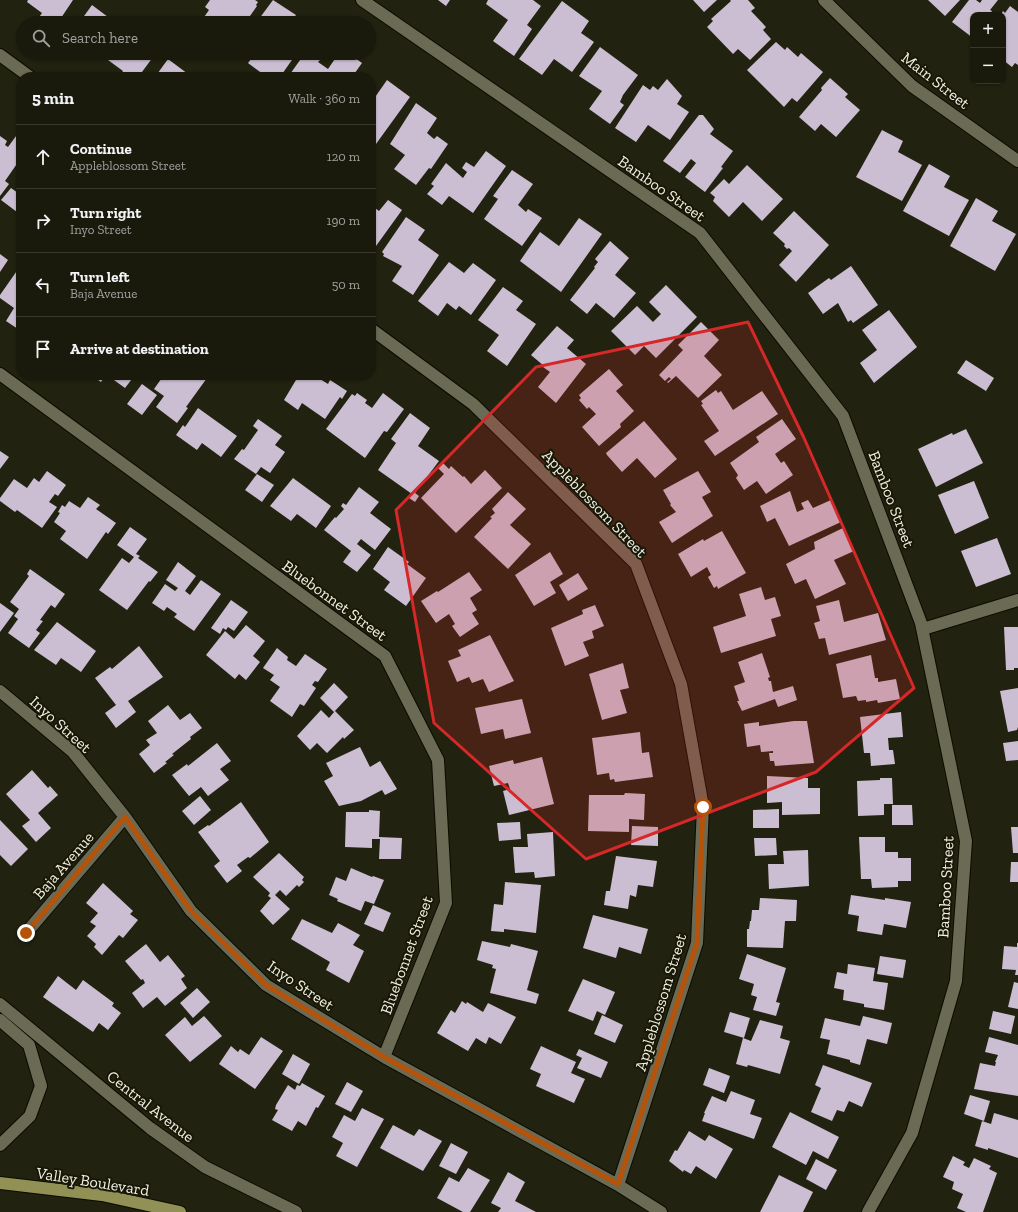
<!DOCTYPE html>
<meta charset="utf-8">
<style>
:root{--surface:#1a1a0c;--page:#232315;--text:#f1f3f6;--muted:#9fa19d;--line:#38382d}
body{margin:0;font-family:"Zilla Slab",serif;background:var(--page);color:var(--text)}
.controls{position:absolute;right:12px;top:12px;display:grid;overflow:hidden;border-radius:8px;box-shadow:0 1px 3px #0004}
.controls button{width:36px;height:36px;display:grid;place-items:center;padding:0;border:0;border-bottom:1px solid var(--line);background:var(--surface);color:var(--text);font:20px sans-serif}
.stop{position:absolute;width:12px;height:12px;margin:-9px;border:3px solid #b45309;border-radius:50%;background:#fff}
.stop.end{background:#b45309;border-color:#fff;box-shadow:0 1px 4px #0008}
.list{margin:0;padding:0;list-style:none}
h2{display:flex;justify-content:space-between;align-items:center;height:52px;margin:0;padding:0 16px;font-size:17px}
h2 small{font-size:13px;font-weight:400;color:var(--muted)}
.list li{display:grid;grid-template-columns:26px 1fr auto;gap:12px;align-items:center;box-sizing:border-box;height:64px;padding:0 16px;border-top:1px solid var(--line)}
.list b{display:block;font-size:15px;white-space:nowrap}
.list p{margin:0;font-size:13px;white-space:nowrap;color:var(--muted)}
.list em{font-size:13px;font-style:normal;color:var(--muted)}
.icon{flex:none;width:22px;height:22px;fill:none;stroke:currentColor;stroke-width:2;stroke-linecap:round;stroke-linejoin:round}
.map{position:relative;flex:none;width:1018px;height:1212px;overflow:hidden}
.search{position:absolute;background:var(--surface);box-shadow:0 1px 3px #0004;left:16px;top:16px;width:360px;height:44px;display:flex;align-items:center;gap:10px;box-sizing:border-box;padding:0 14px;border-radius:22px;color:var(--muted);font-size:15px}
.panel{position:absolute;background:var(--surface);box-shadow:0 1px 3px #0004;left:16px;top:72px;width:360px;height:308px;border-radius:16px}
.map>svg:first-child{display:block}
.building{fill:#cbbed2}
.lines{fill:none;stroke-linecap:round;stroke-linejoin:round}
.lane-casing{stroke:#0c0b00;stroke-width:14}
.street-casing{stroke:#0c0b00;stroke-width:14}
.secondary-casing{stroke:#0c0b00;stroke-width:14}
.primary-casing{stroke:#0c0b00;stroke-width:14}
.lane{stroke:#6a6a55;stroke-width:12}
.street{stroke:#6a6a55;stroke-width:12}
.secondary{stroke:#6a6a55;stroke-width:12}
.primary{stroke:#919055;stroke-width:12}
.route{stroke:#b45309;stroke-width:5}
.marked{fill:#d62828;fill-opacity:0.2;stroke:#d62828;stroke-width:3;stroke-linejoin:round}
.labels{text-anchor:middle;stroke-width:4;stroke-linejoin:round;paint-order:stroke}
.street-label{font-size:16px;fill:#efefe3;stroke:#191807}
</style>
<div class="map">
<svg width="1018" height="1212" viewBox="0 0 1018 1212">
<rect width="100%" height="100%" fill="#222210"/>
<path class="building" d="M28,0H73L61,18L65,21L63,23H35L42,13L27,2Z
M210,0H255L258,2L256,5L257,6L245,23H205L202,20L209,10L205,7Z
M273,0L296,15L290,23H256Z
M438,0H450L446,6Z
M488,0H533L541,6L527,25L532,29L514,56L493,41L508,20L486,4Z
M693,0H717L704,12Z
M730,0H748L755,8L751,11L766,27L763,30L771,39L750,60L738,49L733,54L707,27L713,21L711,19L731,1Z
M928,0H960L945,16Z
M969,0H976L980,3L982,0H998L990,10L992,11L989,15H973V38L952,22Z
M562,1L589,21L581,33L594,42L572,72L554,59L542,75L519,59Z
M92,5L116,23H79Z
M1010,6L1018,12V65L1015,63L1012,67L1003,60V15H1001L1003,11L1005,13Z
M776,42L785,50L787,47L798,57L801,53L823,72L797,102L792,98L784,107L747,70Z
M600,47L638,75L623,95L620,102L624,105L610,124L589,109L602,91L579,76Z
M113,53H156L139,76L141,77H119L123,71L108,60Z
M251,53H288L294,57L280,77H267L248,63L254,55Z
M305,53H310L320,60L318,62L328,69L339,53H348L362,63L352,77H288Z
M168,59L192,77H155Z
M830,78L848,94L845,97L860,110L836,137L821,124L815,131L799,117L822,90L821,88Z
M667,79L682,96L677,104L689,112L670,140L648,125L636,142L615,128L643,85L650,90L653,86L658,90Z
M387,80L410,97L376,144L373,141L371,144V103Z
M416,103L437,118L427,133L434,139L437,136L448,144L431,169L429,168L416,185L394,169L405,155L390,144Z
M699,115H703L714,129L710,134L733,151L721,167L723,168L705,192L685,177L696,163L691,159L680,173L663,161Z
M882,130L903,141L898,152L922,165L902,201L856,177Z
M19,132L21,133V158L5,181L9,184L0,196V136L7,141L5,145L8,147Z
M486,151L506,166L473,213L449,196L442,205L427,194L434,186L431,184L446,163L463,178L467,172L462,168L466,162L474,167Z
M929,164L950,176L944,187L969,200L949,236L903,211Z
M747,165L783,199L762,221L743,202L729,217L713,201L715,197L710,193L724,179L729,184Z
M512,170L533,184L518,205L526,212L528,209L542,218L522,246L484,219L498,199L493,196Z
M11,188L18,193L21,189V215L1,200Z
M976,198L998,211L992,221L1016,234L995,271L950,246Z
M388,200L402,210L376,246L371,243V205L379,211Z
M794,211L829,245L796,282L779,265L792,251L789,248L787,249L784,246L785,244L773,233Z
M406,217L425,230L418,240L439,255L413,295L392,281L402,266L383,256L384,254L382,252Z
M579,218L602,234L561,292L520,261L540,232L559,246Z
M610,241L629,258L615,275L636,293L614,318L596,303L587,314L570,300L595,268L594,267L598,262L595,259Z
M0,254L8,260L0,272Z
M449,262L464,273L473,263L496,280L471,315L459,306L456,310L447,303L438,316L418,301Z
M21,265V331L6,321L14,308L0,298V295Z
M851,266L878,305L853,323L851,320L848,322L838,303L823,314L808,293L829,278L831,280Z
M666,285L697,317L656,358L644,346L635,355L611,331L637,306L653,322L661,314L649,302Z
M503,287L523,301L516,310L536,324L507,366L487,351L499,335L478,320Z
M889,310L917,347L874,383L860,363L877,350L862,330Z
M701,322L719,340L704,356L722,375L698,398L676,376L668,383L667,382L671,379L669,377L665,381L659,375L683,350L678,345Z
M557,326L574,340L567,348L586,364L556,403L538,387L550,372L543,367L544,366L531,355Z
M966,360L994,378L986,391L957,373Z
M609,369L623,385L616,391L634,411L620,424L621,427L599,446L582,427L596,414L589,407L587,409L579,400L581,398L579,395Z
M91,375H106L101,382Z
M107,375H135L125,388Z
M164,375H203L207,378L186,407L188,408L177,423L156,407L164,396L154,389Z
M299,375H323L320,379L328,384L330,380L347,391L342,399L340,397L325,419L302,403L298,410L284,400Z
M142,384L157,395L142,415L127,404Z
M716,390L718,393L721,391L733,410L762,391L778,414L715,456L704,441L719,431L701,405L703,404L701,401Z
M357,393L367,400L365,403L372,408L383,393L404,409L387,432L384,431L365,458L326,429L352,394L355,396Z
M198,408L237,436L221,457L202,443L197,450L176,435L183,425L185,427Z
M410,413L430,428L418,446L439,461L415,493L419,496L415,502L409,498L412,494L378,470L396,443L391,439Z
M258,419L282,436L275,445L285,452L270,473L261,467L256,474L234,459L242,449L244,450L258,430L253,426Z
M782,419L796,439L775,454L781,463L784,461L793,475L766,494L757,481L744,490L736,478L738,475L730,463L759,442L756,437Z
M644,421L677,459L655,478L637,458L622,472L607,455L606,453Z
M966,429L983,463L936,487L918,449L952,433L953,435Z
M0,451L9,457L0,469Z
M443,463L449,469L451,466L463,477L464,476L471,484L485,470L502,488L456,533L421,498L444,474L438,468Z
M47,471L66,485L58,496L55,494L49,502L57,507L42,528L17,510L15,512L0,501V498L14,479L27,488L34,478L39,482Z
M698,471L711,492L702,497L713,516L672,543L659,522L676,512L670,505L671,504L663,490Z
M257,474L274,485L262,502L245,490Z
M293,478L331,506L316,528L297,514L291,521L270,506Z
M974,481L989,518L955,534L938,495Z
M359,487L379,502L370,513L391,529L375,550L361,539L357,544L371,555L357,572L343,562L351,551L324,530L335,517L336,518L344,509L341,506L343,503L346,505Z
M790,491L797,512L804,509L801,503L808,500L813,508L831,500L841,522L789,546L775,518L767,522L760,506Z
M508,492L526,509L510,525L531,544L508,569L474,537L492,518L490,517L495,513L492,509Z
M88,497L100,505L96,509L116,523L108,534L106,532L87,559L60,539L66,531L54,522L60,513L58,512L62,505L65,507L69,501L80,508Z
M130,527L147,539L136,554L140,556L138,558L158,572L150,582L149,581L127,610L99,590L122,558L129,563L134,557L117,545Z
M843,528L854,551L834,560L846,584L815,599L806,579L795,584L786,564L815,549L814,542Z
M722,531L746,573L718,589L717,586L714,588L708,577L711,575L707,567L691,577L678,554L703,539L704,541Z
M997,538L1011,574L976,587L961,551Z
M388,547L409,562L407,564L426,578L406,606L384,590L390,582L373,569Z
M550,552L563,574L550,582L556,593L534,606L515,575Z
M178,562L196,576L185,591L190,595L201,580L221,594L194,631L174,617L177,614L167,607L164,611L152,603L165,584L175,591L178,588L166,580Z
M30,569L65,594L55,608L51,605L40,620L43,621L36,630L40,633L29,648L8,633L18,619L14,616L19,609L10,602L29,576L27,574Z
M469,572L482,590L470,598L477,610L472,613L479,624L460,637L452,626L455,624L449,614L436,623L421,601L437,591L438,592Z
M578,573L588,589L568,601L559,585Z
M761,587L765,600L775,597L781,616L771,619L776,636L721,653L713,627L746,616L739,594Z
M231,600L248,612L234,631L228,627L226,630L223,628L220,634L211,628Z
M839,600L844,622L878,613L886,640L829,655L825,638L819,639L814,623L820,621L816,606Z
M0,603L14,613L0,632Z
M595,605L604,626L592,631L594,638L583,642L589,656L565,666L551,628L583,614L582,610Z
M57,622L96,651L81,672L61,658L56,665L34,650Z
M246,625L265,641L253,656L260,662L246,680L239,674L235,679L206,655L225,631L234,639Z
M1004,627H1018V668H1014V670H1006Z
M490,635L514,681L489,692L483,679L472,683L469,677L457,682L448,661L461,656L458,650Z
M139,646L163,677L128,701L136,712L116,728L105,713L116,705L95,678L110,667L112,669Z
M277,648L288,657L287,660L296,666L305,654L327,669L318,682L315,681L312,685L316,688L304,706L300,704L292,717L270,701L280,687L270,680L274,675L263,668Z
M762,653L770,677L768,678L769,681H771L773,692L793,686L797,700L778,707L775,699L742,711L737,701H739L734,686L745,682L738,662Z
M871,655L875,678H878V682L896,679L900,699L878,703L877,700L866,702V700L858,701L856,696L843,698L836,664Z
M623,663L629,688L620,690L627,713L602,720L589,674Z
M334,683L348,697L334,712L320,698Z
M1018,688V727L1017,730L1008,732L1000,691Z
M522,699L531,733L505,739L503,729L481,734L475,708Z
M168,705L180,720L190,713L202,728L190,737L191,739L172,754L174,755L165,762L167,763L154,773L139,754L150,745L146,740L157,733L148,721Z
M321,710L329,718L335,711L354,730L344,739L343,737L327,753L317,743L310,750L297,736Z
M901,712L903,737L888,738L889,750H893L895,764L871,766L870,753H864L860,717Z
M794,721H807L814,763L775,766L774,761H770L769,753H773V751L761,752L760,745L747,747L744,724L759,722V726Z
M640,732L642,753L649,752L653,777L615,782L614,779L610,780L609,773L597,775L592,738Z
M1018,741V760L1006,761L1003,743Z
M217,743L231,761L220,769L229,780L208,796L201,787L189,796L172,775L187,764L188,766Z
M360,747L370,767L380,761L397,789L385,795L382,790L361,801L339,806L324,781L333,776L326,763Z
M542,757L554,804L509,815L503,791L510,789L508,783L494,786L489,766L513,760L514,764Z
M32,770L48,788L50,786L58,795L38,813L51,828L36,842L22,826L30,820L6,794Z
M767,776L808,778V788H820V814L782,815V802L767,803Z
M880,778H892L893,804H884V815L858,816L857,781L880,780Z
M625,793L645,794L644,820L629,819V832L588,831L589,795H624Z
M200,796L211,810L194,825L182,811Z
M241,802L269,842L250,858L248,857L237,865L242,871L227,883L214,866L220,861L198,832L208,825L209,826Z
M892,805H912L913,825H892Z
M779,809V828H753V810Z
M369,810L380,811L379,837L402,838L401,859H379L380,839H372V848L345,847L346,812H369Z
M0,820L28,849L11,866L0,855Z
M520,822L521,839L499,841L497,823Z
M632,826L658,827V846L631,845Z
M1011,827H1018V853H1013Z
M553,832L555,876L535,878L534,872L515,873L513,847H528L527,834Z
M859,837H885V852H898V858H911V881H898V887L872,888L871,879H861Z
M754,838H776L777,855L755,856Z
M808,850L809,886L769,889L768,864H784L783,851Z
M279,853L304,877L302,880L304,882L299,887L297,885L286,896L280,890L275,895L290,909L273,925L260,911L271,898L268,896L270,893L253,877Z
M616,856L657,861L653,887L638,885L636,897L630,895L628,909L604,905L606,891H610Z
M1011,862H1018V882H1010Z
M351,868L372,877L373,876L384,880L374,904L365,901L361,911L337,901L338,899L329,895L336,877L346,881Z
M505,882L541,885L536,933L504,929V932L491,931L494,904L503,905Z
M103,883L133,911L130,914L138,920L123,938L119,935L102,955L94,947L96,944L87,936L96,926L90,922L98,913L86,903Z
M851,895L885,900V898L911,902L906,928L884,924L882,935L857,931L859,916L848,914Z
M760,898L797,900L796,921H785L783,948L747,947V929H749L750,921H751L752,910H759Z
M373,905L391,913L383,932L364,924Z
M593,915L648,929L641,954L619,947L616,958L583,948Z
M302,919L332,933L338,923L360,935L353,945L364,951L349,983L326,970L330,962L291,939Z
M482,941L510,947L511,944L538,951L527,990L539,994L536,1004L490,993L496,969L492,968L493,965L477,960Z
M1017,943H1018V975H1015L1016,970L1002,969L1004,946L1017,947Z
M146,944L160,962L168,955L185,976L181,979L187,988L165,1006L157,997L143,1008L132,993L145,983L143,979L141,980L125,961Z
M747,954L786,968L776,1002L780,1003L776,1016L753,1010L757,997L751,995L754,984L739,979Z
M880,956L906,960L903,978L877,974Z
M848,964L875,968L873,981L888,983L884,1010L864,1007V1004L843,1000L844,990L834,988L837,972L847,974Z
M58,976L76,990L83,980L114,1003L112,1006L121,1013L108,1030L99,1023L93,1032L43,997Z
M583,979L615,992L605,1015L597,1011L593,1021L568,1011Z
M1014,982L1018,983V1009L1008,1007Z
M197,988L210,1002L193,1018L180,1003Z
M462,1001L466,1004L467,1002L483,1012L488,1003L516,1017L501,1044L489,1037L486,1044L476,1038L468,1051L437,1033L451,1010L455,1013Z
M993,1011L1015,1016L1011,1034L989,1029Z
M730,1012L750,1018L744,1038L724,1032Z
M602,1015L623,1025L615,1043L594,1034Z
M204,1016L222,1036L190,1062L165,1035L185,1017L192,1026Z
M863,1016L892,1023L887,1044L867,1039L860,1065L850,1062V1060L827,1054L830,1040L820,1038L825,1018L860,1026Z
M760,1020L783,1026L780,1038L790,1041L780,1074L748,1065L747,1067L736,1064L743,1038L751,1041Z
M261,1037L283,1051L255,1089L219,1064L231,1046L238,1052L240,1049L249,1055Z
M989,1037L1018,1045V1096L974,1089L980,1063L995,1066L996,1062H995L998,1055L985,1052Z
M541,1046L576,1062L571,1073L585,1079L574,1103L536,1086L541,1074L530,1069Z
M579,1049L608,1062L601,1078L577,1068L582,1058L576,1055Z
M293,1054L310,1064L299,1084L282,1074Z
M823,1065L872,1083L862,1107L849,1101L844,1112L837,1110L832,1121L811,1112L821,1088L815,1085Z
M709,1068L730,1076L724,1093L703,1085Z
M347,1082L363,1091L351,1112L335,1104Z
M302,1083L325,1096L318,1108L316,1107L306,1126L298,1121L292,1131L272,1120L278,1110L275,1109L276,1105L288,1085L295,1090L297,1085L300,1086Z
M731,1091L755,1100L750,1114L762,1118L754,1139L702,1121L705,1113H704L712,1096L726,1102Z
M970,1095L990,1101L984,1121L964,1114Z
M362,1108L384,1119L357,1167L336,1156L343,1143L332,1137L344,1115L355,1121Z
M790,1112L839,1137L828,1159L813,1151L806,1165L772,1147Z
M994,1113L1018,1120V1158L988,1148V1150L975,1146L982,1121L991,1124Z
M393,1125L414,1136L419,1129L442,1141L423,1171L380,1148Z
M689,1131L705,1141L709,1135L733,1149L716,1179L696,1166L691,1174L684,1170L683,1172L669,1161L675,1150L677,1151Z
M451,1143L468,1152L456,1174L439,1166Z
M953,1156L965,1162L963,1165L969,1168L974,1158L991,1166L989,1169L997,1173L983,1212H966L957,1208L963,1194L952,1189L954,1182L943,1177Z
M816,1159L837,1170L826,1190L806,1179Z
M468,1168L490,1180L470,1212H463L437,1198L449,1177L459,1182Z
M508,1172L525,1182L515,1201L536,1212H498L501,1208L491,1203Z
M779,1175L813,1192L803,1212H760Z"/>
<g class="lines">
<g class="lane-casing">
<path id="lane" d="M923,629L1018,600"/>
</g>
<g class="street-casing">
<path id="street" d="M362,0L700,233L843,416L921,623L966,841L956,981L912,1133L868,1212
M0,55L30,77
M371,329L473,404L636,564L681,684L703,807L697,943L618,1185
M0,374L385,656L438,760L446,903L384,1057
M0,691L73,752L125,817L191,911L266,985L384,1057L618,1185L661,1212
M26,933L125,817"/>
</g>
<g class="secondary-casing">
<path id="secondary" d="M824,0L912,86L1018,161
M0,1004L150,1128L205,1167L296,1212
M0,1020L29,1045L41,1086L30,1116L0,1145"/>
</g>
<g class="primary-casing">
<path id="primary" d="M0,1183L102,1195L180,1212"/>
</g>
<use href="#lane" class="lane"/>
<use href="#street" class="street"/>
<use href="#secondary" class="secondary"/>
<use href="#primary" class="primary"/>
</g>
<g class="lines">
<path class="route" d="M26,933L125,817L191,911L266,985L384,1057L618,1184L697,943L703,807"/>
</g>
<path class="marked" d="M748,322L804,438L914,688L816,772L586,859L434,723L396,510L536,367Z"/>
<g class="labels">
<g class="street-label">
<text transform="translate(936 80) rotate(38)" y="6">Main Street</text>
<text transform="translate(662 188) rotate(35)" y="6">Bamboo Street</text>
<text transform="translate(892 499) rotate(69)" y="6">Bamboo Street</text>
<text transform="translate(595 503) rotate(46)" y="6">Appleblossom Street</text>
<text transform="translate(335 600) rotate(36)" y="6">Bluebonnet Street</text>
<text transform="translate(61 724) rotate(42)" y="6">Inyo Street</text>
<text transform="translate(63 865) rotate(-49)" y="6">Baja Avenue</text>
<text transform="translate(945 887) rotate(-87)" y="6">Bamboo Street</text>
<text transform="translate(406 955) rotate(-70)" y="6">Bluebonnet Street</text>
<text transform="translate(301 985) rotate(34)" y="6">Inyo Street</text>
<text transform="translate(660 1002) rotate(-73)" y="6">Appleblossom Street</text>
<text transform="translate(151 1106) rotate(38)" y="6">Central Avenue</text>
<text transform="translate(93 1181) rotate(9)" y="6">Valley Boulevard</text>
</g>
</g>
</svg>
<div class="controls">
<button>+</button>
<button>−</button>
</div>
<div class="stop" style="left:703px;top:807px"></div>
<div class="stop end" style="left:26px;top:933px"></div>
<div class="search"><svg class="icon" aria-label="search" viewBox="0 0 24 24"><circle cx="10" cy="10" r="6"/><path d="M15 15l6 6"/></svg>Search here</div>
<section class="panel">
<h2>5 min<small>Walk · 360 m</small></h2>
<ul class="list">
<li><svg class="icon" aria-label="ahead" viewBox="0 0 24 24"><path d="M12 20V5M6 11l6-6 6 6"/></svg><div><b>Continue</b><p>Appleblossom Street</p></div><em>120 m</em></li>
<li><svg class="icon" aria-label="right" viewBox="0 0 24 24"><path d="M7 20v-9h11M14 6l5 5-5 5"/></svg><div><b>Turn right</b><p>Inyo Street</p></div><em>190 m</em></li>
<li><svg class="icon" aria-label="left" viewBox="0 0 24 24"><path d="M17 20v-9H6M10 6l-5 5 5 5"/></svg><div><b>Turn left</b><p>Baja Avenue</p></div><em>50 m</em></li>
<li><svg class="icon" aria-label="arrive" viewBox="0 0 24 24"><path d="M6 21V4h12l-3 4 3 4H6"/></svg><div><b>Arrive at destination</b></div></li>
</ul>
</section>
</div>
